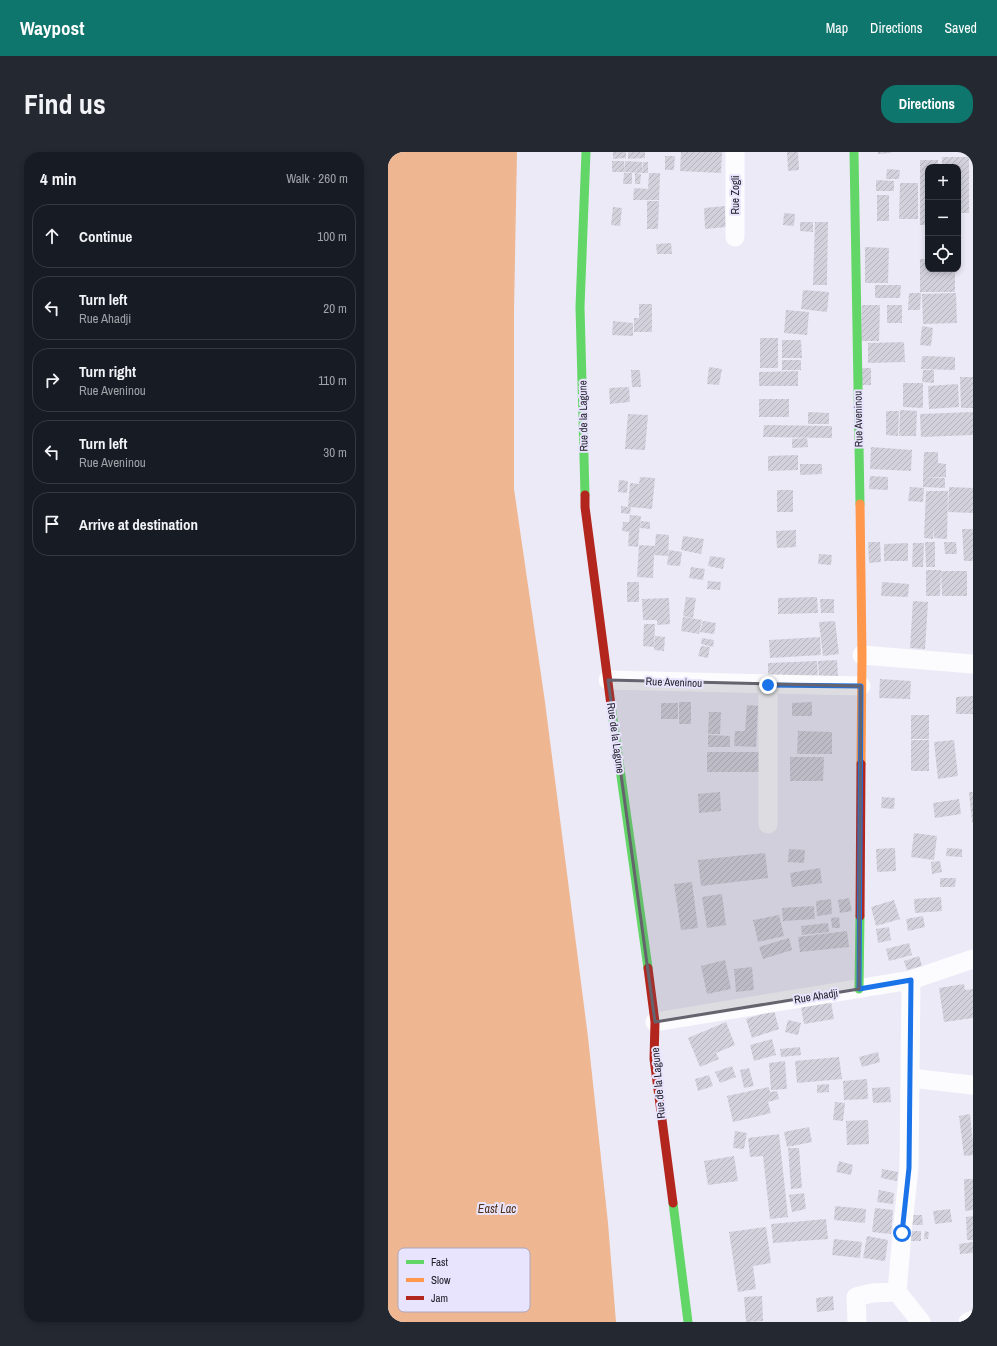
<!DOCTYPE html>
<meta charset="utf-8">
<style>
:root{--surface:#171b24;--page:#242831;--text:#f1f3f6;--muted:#9ea1a6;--line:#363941;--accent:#0f766e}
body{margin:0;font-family:"Archivo Narrow",sans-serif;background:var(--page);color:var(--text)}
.controls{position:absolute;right:12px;top:12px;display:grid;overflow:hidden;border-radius:8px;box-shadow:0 2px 6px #0003}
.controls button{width:36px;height:36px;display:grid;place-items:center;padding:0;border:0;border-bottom:1px solid var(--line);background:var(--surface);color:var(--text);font:20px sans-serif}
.stop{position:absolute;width:12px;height:12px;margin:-9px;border:3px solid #1a73e8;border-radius:50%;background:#fff}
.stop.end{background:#1a73e8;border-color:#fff;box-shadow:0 1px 4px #0008}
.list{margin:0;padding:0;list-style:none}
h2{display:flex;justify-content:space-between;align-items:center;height:52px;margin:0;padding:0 16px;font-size:17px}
h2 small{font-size:13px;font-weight:400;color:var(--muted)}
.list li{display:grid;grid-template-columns:26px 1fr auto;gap:12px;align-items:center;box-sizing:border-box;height:64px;margin:0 8px 8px;padding:0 8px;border:1px solid var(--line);border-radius:16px}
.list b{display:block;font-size:15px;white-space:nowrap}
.list p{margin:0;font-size:13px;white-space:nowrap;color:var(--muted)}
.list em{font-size:13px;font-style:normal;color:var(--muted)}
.icon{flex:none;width:22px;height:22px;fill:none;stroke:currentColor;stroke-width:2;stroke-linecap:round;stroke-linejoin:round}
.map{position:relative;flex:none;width:585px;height:1170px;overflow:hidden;border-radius:16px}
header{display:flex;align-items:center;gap:24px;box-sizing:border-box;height:56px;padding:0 20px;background:var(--accent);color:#fff}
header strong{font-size:19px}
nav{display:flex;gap:22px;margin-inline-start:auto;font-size:14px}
.intro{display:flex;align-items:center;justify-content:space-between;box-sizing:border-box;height:96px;padding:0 24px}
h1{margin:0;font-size:28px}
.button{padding:10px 18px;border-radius:16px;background:var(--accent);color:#fff;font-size:14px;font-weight:700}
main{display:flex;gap:24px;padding:0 24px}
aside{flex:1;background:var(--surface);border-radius:16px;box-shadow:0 2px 6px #0003}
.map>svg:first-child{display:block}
.water{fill:#eeb792}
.building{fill:url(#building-hatch)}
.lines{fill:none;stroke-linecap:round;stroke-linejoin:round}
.street{stroke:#fcfcfe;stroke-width:19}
.fast{stroke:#63d668;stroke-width:9}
.slow{stroke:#ff974d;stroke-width:9}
.jam{stroke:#b3261e;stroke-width:9}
.route{stroke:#1a73e8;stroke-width:5}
.marked{fill:#65636e;fill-opacity:0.2;stroke:#65636e;stroke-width:3;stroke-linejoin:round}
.labels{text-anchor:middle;stroke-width:4;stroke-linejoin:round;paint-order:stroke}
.street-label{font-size:11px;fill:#1d1b24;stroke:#e8e4fd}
.water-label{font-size:12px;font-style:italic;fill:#4e2e16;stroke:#e8e4fd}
.key{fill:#e8e4fd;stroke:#aba8bc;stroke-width:1}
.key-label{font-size:11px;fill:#1d1b24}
</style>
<header>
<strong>Waypost</strong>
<nav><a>Map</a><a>Directions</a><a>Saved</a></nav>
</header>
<div class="intro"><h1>Find us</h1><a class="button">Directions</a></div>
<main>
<aside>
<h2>4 min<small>Walk · 260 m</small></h2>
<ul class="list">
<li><svg class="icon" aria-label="ahead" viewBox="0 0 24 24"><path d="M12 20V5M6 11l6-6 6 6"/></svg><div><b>Continue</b></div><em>100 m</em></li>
<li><svg class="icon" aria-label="left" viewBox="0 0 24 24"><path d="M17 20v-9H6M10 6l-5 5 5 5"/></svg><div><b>Turn left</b><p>Rue Ahadji</p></div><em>20 m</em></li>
<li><svg class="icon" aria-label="right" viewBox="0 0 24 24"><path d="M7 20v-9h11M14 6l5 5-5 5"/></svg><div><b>Turn right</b><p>Rue Aveninou</p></div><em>110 m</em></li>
<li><svg class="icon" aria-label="left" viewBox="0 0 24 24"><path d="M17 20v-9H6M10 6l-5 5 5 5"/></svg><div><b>Turn left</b><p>Rue Aveninou</p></div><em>30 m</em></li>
<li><svg class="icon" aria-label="arrive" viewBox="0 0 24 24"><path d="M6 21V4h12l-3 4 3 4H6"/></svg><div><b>Arrive at destination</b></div></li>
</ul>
</aside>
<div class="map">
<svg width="585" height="1170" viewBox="0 0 585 1170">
<defs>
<pattern id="building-hatch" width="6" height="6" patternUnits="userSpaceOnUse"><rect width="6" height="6" fill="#d3d1dc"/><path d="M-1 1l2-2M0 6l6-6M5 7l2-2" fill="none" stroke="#b5b3bd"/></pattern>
</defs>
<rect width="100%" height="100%" fill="#eceaf7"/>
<path class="water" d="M0,0H129L126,159V337L157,550L200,885L220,1071L228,1170H0Z"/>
<path class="building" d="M225,0H238V6L225,7Z
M240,0H257V6L240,7Z
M293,0H334L333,21L292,19Z
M399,0H410L411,18L400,19Z
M490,0H503V1L490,2Z
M277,4H287L286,18H277Z
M554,5H581V61H570V15H554Z
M532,8H550V15H540V73H532Z
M224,9H236V20H224Z
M237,9L254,10V21L236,20Z
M255,10H260V21H254Z
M499,17L512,18L511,27H498Z
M236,21H244V32H235Z
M247,21L253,22L252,32H247Z
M261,21H272L271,48H245L246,36L260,37Z
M488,28L506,29V39H488Z
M512,31H530V67H511Z
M489,43H501V69H489Z
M259,49H271L270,77H259Z
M337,54L338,75L317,77L316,56Z
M225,55L234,56L232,74L223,73Z
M396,61L407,62L406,74L395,73Z
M412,70H425V80L412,79Z
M427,70H440L439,133H425Z
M283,91L284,102H269L268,92Z
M477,95L501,96L500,131H477Z
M532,107H540V117H567V140H532Z
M487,133H513L512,146H487Z
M415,138L441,140L439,160L413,157Z
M521,141H533L532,158H520Z
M568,141L569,171L535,172L534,142Z
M251,152H264V166H251Z
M474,153H492L491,189H473Z
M499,153H514V171H499Z
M398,158L421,160L419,183L396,181Z
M246,166H264V180H246Z
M225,169L245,171V184L224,183Z
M534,174L545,176L543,194L532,193Z
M372,186H390V216H372Z
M394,188H413L414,206H394Z
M516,190L517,210L480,211V191Z
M534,204L567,205V218L533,217Z
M394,208H413V218H394Z
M321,215L334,217L331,233L319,232Z
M472,216H483V233H472Z
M243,218H252L253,235H244Z
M535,218H546V231L534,230Z
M410,219V234H371V220Z
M572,225H585V256H573Z
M515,231H535V256L515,255Z
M570,232L571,255L541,257L540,234Z
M241,235L242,250L222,252L221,236Z
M371,247H401V265H371Z
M512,258L529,259L528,284H511Z
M498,259H511L510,284L498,283Z
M420,260L441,261V272H420Z
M585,260V283L533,285L532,262Z
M240,262L260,263L257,298L237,297Z
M376,273L444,274V286L375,285Z
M419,286L420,295L404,296V287Z
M483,295L524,298L523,319L482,317Z
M536,300H550V311L558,312V325H535Z
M410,303V318L380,319V304Z
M412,312H434V322L412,323Z
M482,324L500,325V338L481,337Z
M252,325L267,326L264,357L243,355L242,362L233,361V354L240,355L242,331L251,332Z
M535,325L557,326V336L535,335Z
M231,328L240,329L239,341L230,340Z
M522,335L536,336L535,350L520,349Z
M561,335L585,336V361L560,360Z
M389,338H405V360H389Z
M538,339H560L559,387L546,386V373L545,387L536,386Z
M242,363L253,364L251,381L234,379L235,370H241Z
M253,369L262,370V377L252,376Z
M574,377H585V409H576Z
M408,378V395L389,396L388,379Z
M241,380L251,381L250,395L240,394Z
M268,382L281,383L280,404L266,403L265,426L249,425L251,393L267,394Z
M295,384L316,387L313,402L293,398Z
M480,390H492L493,410L481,411Z
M537,390H547V415H538Z
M556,390H568L569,402H557Z
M520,391V409H496V392Z
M525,391H536L535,415H524Z
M281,398L294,400L292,414L279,413Z
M431,402L444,403L443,413L430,412Z
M322,404L337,406L335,417L320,414Z
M303,415L317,417L315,428L301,426Z
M538,418H553L552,444H538Z
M553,419H579V444H554Z
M320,429L333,430L332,438L319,437Z
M239,430H251V450H239Z
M494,430L521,432L520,445L493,444Z
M298,445L308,446L305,466L295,464Z
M429,445L430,461L390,462V446Z
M281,446L282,472L269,473V468H255L254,447Z
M432,447H446V461H433Z
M525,449L540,450L537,497L522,496Z
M295,465L314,468L311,482L293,479Z
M315,469L328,471L326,482L312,480Z
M447,469L451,502L435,504L431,470Z
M256,472H267L266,495L255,494Z
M267,484L277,485L276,499L266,498Z
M432,485L433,503L382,506L381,488Z
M314,486L326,488L325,495L313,492Z
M313,494L322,495L320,506L310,504Z
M449,508L450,524L431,525L430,509Z
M429,509L430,526L393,528L392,517V528L380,529V511Z
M492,527L523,529L522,547L491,546Z
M585,544V562H568V545Z
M291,550H303V572H291Z
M424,550V564H404V551Z
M273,551H290V567H273Z
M359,553L370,554L368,595L346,594L347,579H357Z
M321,560H333L332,582H320Z
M523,563H541V587H523Z
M410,579L444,580V602H409Z
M320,583L342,584V595H320Z
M523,588H541V619H523Z
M566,588L570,624L550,627L546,590Z
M319,600H371V620H319Z
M402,605H436L435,629H402Z
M332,640L333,659L311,661L310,642Z
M581,640H585V670H584Z
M494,645L507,646L506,657L493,656Z
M571,647L573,662L547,666L545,651Z
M526,681L549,684L546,708L523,705Z
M507,696L508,719L489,720L488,697Z
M559,696L574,697V705L558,704Z
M401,697L417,698L416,711L400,710Z
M377,701L380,726L313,734L310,708Z
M552,709L554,720L544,722L543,710Z
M432,716L434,731L404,735L402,721Z
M552,726H568L567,735H552Z
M304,730L310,776L293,778L286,732Z
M334,742L338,773L319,776L314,745Z
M553,745L554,759L527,761L526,747Z
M461,746L464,759L452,761L450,748Z
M443,747L444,762L429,764L428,749Z
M506,748L512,767L488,774L483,755Z
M426,754L427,767L395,769L394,756Z
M391,763L396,784L370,790L365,768Z
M535,764L537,775L520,779L518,767Z
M451,765L452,776H444L443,766Z
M440,771L441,780L414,783L413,774Z
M501,775L503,788L490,791L488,777Z
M459,779L461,795L412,800L410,785Z
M401,786L404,798L375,807L371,795Z
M521,791L524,803L501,809L498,797Z
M531,804L534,814L519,818L516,809Z
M337,808L343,837L319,842L313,814Z
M364,815L366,838L348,840L346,817Z
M576,832L577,838L585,837V866L556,870L551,836Z
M443,850L446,867L416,872L413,855Z
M386,858L391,877L364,886L358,867Z
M400,868L413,871L410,883L397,880Z
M338,870L347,893L328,901L331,907L312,915L300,886Z
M384,887L388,903L366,909L362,893Z
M412,895L413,903L393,905L392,897Z
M490,900L492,910L474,915L471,905Z
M451,905L454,927L409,931L407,909Z
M397,909L399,937L383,938L381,911Z
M344,914L348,925L332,931L327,920Z
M361,916L366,934L356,936L352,918Z
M321,923L325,934L310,939L307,927Z
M479,927L480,947L456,948L455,929Z
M441,932V940L429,941V933Z
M381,935L382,940L389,939L391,947L380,950L383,961L345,970L339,944Z
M502,935L503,950L485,951L484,936Z
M447,950L457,951L455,969L445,968Z
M582,962L585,990V1003L576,1004L571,964Z
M480,968L481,992L459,993L458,969Z
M421,975L424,990L399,995L396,980Z
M347,979L359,981L356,997L345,996Z
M391,982L400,1065L382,1067L375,1004L362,1005L360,986Z
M400,996H411L414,1036L403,1037Z
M346,1004L350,1029L320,1033L316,1009Z
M451,1009L465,1013L463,1023L448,1020Z
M494,1017L510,1020L509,1029L493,1026Z
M576,1027H585V1058L577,1059Z
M491,1038L506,1041L505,1052L489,1050Z
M416,1041L418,1057L404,1060L401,1043Z
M447,1054L478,1057L477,1071L446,1068Z
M487,1056L505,1058L503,1082L484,1080Z
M562,1057L564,1070L547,1072L545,1059Z
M518,1063H534L535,1073H519Z
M585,1064V1088H579L578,1065Z
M438,1067L440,1087L385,1091L383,1072Z
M378,1075L383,1111L365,1114L368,1137L350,1140L341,1080Z
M519,1079H533V1089H519Z
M537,1079L541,1080L540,1087H536Z
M479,1084L500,1088L497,1109L475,1106Z
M446,1087L474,1090L472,1106L444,1103Z
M585,1090V1101L572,1102L571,1092Z
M374,1144L375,1169L358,1170L356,1145Z
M445,1144L446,1158L429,1160L428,1146Z"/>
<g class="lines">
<path class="street" d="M347,85V0
M474,503L585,512
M220,528L473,534
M380,533V672
M267,870L523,828L585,807
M522,926L585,933
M509,1140L514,1081L521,1016L523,828
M469,1170L468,1145L484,1141L509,1140L533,1170
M580,1170L585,1168"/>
<path class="fast" d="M466,0L472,352
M197,343L192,155L198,0
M223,553L260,816
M471,837L472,764
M285,1051L300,1170"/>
<path class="slow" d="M472,352L474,503L473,612"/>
<path class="jam" d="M197,343V355L223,553
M472,764L473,612
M260,816L267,870L266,907L285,1051"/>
</g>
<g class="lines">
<path class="route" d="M380,533L473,534L471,837L523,828L521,1016L514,1081"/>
</g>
<path class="marked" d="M220,528L473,534L471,837L267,870Z"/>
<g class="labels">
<g class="street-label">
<text transform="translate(347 43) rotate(-90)" y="4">Rue Zogli</text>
<text transform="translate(195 264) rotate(-91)" y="4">Rue de la Lagune</text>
<text transform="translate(470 267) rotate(-91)" y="4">Rue Aveninou</text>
<text transform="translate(286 530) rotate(2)" y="4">Rue Aveninou</text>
<text transform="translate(228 586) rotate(82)" y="4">Rue de la Lagune</text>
<text transform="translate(428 844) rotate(-9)" y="4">Rue Ahadji</text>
<text transform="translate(270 931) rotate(-95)" y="4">Rue de la Lagune</text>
</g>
<g class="water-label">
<text x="109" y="1061">East Lac</text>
</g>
</g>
<rect x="10" y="1096" width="132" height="64" rx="6" class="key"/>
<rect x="18" y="1108" width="18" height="4" fill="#63d668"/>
<rect x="18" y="1126" width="18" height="4" fill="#ff974d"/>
<rect x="18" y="1144" width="18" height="4" fill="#b3261e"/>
<g class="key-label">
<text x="43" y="1114">Fast</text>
<text x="43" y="1132">Slow</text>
<text x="43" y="1150">Jam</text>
</g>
</svg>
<div class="controls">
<button>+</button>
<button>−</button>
<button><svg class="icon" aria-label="locate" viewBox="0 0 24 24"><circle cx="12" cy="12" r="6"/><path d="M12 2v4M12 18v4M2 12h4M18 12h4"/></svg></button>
</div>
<div class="stop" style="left:514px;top:1081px"></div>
<div class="stop end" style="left:380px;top:533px"></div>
</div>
</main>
